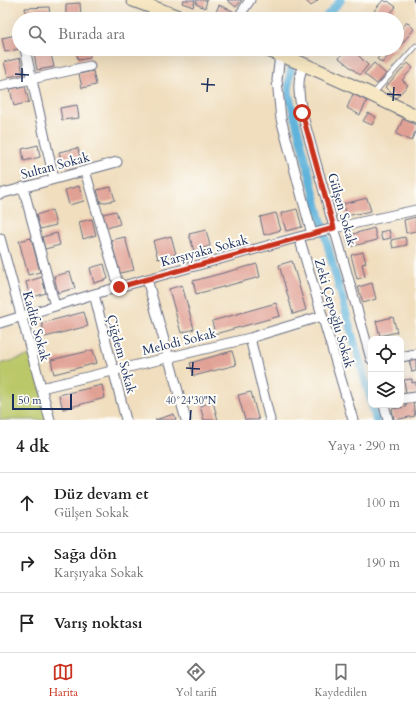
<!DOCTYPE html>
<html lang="tr">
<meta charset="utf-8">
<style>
:root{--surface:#fff;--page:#f6f6f6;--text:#222;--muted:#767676;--line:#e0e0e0;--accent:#c8321e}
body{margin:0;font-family:Cardo,serif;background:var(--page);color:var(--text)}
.controls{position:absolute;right:12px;bottom:12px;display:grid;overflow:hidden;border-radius:8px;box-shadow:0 4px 16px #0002}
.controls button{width:36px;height:36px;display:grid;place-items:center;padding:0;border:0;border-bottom:1px solid var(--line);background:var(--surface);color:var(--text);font:20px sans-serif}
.scale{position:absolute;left:12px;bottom:10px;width:60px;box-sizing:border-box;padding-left:4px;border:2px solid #1b2f5e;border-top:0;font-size:11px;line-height:14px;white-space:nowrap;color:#1b2f5e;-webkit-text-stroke:3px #fdfcf7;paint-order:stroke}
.stop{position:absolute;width:12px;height:12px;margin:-9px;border:3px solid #c8321e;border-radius:50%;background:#fff}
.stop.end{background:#c8321e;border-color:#fff;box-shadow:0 1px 4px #0008}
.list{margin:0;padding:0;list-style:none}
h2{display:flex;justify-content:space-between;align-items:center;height:52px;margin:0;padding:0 16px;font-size:17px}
h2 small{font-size:13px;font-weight:400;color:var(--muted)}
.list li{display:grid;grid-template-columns:26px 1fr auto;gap:12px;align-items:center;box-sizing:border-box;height:60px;padding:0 16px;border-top:1px solid var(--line)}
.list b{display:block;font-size:15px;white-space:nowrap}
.list p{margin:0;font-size:13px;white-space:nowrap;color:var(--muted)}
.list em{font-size:13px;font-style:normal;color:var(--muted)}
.icon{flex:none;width:22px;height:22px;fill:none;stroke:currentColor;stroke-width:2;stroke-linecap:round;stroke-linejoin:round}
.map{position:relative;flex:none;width:416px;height:420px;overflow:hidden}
.search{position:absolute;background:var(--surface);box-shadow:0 4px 16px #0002;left:12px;right:12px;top:12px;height:44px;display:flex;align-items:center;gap:10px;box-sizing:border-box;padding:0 14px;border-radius:22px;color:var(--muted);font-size:15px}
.sheet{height:232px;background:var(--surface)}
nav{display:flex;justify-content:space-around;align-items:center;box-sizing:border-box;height:56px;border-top:1px solid var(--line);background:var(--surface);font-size:11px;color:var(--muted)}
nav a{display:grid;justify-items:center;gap:2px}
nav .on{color:var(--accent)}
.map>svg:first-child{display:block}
.green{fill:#bbc869;stroke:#6b7c64}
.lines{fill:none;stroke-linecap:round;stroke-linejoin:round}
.canal{stroke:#60b4dc;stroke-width:8}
.building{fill:#e1a094}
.lane-casing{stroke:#666c80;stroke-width:6}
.street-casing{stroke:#666c80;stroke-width:11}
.secondary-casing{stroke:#666c80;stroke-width:15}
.lane{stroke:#fff;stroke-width:4.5}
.street{stroke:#fff;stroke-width:9}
.secondary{stroke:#f7e8c3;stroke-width:13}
.rail-casing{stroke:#1b2f5e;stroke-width:4}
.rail{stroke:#fdfcf7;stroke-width:2.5;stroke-dasharray:8;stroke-linecap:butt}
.route{stroke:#c8321e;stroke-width:5}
.ticks{fill:none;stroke:#1b2f5e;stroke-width:1.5}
.labels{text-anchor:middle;stroke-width:4;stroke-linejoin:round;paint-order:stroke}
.street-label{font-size:13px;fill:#1b2f5e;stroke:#fdfcf7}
.ticks-label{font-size:10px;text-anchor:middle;fill:#1b2f5e;stroke:#fdfcf7;stroke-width:4;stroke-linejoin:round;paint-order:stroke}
</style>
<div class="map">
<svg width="416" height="420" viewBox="0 0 416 420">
<rect width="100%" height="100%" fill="#fdfcf7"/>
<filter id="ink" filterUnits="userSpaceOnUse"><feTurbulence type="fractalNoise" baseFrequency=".025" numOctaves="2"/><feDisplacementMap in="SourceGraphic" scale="8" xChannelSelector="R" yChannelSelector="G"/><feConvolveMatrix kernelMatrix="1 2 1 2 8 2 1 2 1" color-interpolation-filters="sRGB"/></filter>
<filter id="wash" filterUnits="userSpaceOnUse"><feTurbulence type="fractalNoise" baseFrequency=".012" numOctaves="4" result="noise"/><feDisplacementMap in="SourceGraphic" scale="16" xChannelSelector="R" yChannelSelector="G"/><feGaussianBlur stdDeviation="0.9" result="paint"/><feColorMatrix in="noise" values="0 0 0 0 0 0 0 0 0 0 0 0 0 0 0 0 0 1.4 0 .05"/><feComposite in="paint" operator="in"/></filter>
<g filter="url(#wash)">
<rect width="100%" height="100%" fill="#f0debe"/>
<path class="green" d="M32,355L50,420H0V388L1,387L0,382V364Z"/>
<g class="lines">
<path class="canal" d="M324,19L341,0
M299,49C290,64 288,78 289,95L334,270L371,401
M372,405L376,420"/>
</g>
<g id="blocks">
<path class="building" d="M183,0H195L193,7L182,3Z
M197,0H207L205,8L196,4Z
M227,0H242L236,7Z
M305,0H318L311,6Z
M383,0L387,2L388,1L396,7L390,14L396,19H372L377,13L374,11Z
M80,3L81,17L66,18V4Z
M219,5L233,11L230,19H213Z
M49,7L50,15L26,16L25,8Z
M407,22L414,29L395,52L393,50L382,63L377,59L385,49H397V34Z
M16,35L19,49L5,52L2,38Z
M50,49L54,67L37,70L34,53Z
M76,49H89L90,58L78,60Z
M346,49H352L368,65L360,75L339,58Z
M20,58L23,74L8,77L4,62Z
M374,63L386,74L377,84L364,74Z
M408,63L413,68L402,80L408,85L396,98L385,87Z
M93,71L96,85L82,88L79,74Z
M25,86L29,102L14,106L10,89Z
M353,94L367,101L360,115L347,108Z
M77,105L79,118L62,120L60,108Z
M368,113L376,117L372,125L363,121Z
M403,119L416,125V130L411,141L396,134Z
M38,145L40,157L24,161L22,149Z
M78,148L81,163L63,167L59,152Z
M79,186L84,201L69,205L65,190Z
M111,187L115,200L101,203L97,190Z
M338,196L340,205L334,207L332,198Z
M367,198L371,211L346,216L343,204Z
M297,209L302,227L286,231L281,213Z
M52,210L56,225L40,229L36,215Z
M116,211L120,224L107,228L103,214Z
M276,213L281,230L264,235L260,217Z
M416,217V231L406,233L404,220Z
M92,219L96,235L83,239L79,222Z
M374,228L377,240L349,247L346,236Z
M206,230L210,246L194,251L189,234Z
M389,230L391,238L382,240L380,232Z
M57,233L60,245L45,249L42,237Z
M171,236L176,254L158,259L153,241Z
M125,237L134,270L120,273L111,240Z
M405,237L407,245L393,248L391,240Z
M31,238L40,272L28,275L19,241Z
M363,252L366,263L362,264L365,277L357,279L351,255Z
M292,261L306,310L293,314L279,265Z
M104,264L108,279L94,283L90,268Z
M257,264L260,277L196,294L193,281Z
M70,272L75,288L58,293L54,276Z
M42,277L46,293L30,298L26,282Z
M372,283L376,299L363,303L358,287Z
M182,285L194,329L181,333L169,289Z
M276,303L280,316L215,334L212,321Z
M84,312L88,326L45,337L42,323Z
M393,317L397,332L380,336L376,321Z
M93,350L97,363L54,374L51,360Z
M232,351L236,365L194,376L190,363Z
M416,359V371L412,372L409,360Z
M412,379V383L416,382V393L406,394L404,380Z
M102,385L105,398L63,409L59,395Z
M251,392L257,414L259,420H245L238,395Z
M213,402L218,420H204L200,406Z
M413,402L415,416L394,420L392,409L406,407L405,403Z
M174,414L176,420H155Z"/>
</g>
</g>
<g filter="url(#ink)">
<use href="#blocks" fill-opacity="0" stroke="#666c80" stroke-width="1"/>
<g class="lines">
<g class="lane-casing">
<path id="lane" d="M373,94L416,46"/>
</g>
<g class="street-casing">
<path id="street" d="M237,19L250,0
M25,49L54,179
M280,55L277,80L281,119L312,234
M304,64C296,80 299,96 302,113L371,359
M0,86L90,66
M85,171L119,287
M23,187L55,306
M0,194L117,162
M299,237L353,420
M0,238L50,420
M147,279L186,420
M94,294L126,420
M0,323L94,294L299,237L334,228L416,210
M250,338L270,420
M401,357L416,354
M41,388L250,338L322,316
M401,399L416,397
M384,405L388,420"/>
</g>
<g class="secondary-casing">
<path id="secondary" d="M133,0L184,19
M265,49C316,68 366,92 416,116"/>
</g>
<use href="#lane" class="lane"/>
<use href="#street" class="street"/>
<use href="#secondary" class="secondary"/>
<g class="rail-casing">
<path id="rail" d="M415,0L416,1"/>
</g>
<use href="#rail" class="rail"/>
</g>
</g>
<g class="lines" filter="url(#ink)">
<path class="route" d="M119,287L334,228L302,113"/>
</g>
<path class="ticks" d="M15,74L29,75M22,82V68M201,84L215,85M207,92L208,78M387,94L401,95M393,101L394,87M186,368L200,369M192,376L193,362M190,420L191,410"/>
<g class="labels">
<g class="street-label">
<text transform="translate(55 165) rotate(-15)" y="5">Sultan Sokak</text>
<text transform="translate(343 209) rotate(74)" y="5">Gülşen Sokak</text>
<text transform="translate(204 250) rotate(-15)" y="5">Karşıyaka Sokak</text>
<text transform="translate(335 313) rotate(74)" y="5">Zeki Çepoğlu Sokak</text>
<text transform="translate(37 326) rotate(75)" y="5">Kadife Sokak</text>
<text transform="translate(179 341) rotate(-14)" y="5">Melodi Sokak</text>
<text transform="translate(122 354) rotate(75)" y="5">Çiğdem Sokak</text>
</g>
</g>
<g class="ticks-label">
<text x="191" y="404">40°24'30"N</text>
</g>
</svg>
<div class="controls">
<button><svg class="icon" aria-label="locate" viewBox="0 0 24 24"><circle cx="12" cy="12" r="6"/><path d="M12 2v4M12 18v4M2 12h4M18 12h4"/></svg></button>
<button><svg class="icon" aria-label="layers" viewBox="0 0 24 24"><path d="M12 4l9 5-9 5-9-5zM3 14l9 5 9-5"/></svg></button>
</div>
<div class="scale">50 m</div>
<div class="stop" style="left:302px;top:113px"></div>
<div class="stop end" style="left:119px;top:287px"></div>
<div class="search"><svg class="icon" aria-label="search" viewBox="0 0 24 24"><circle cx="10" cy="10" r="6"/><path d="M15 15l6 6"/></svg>Burada ara</div>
</div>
<section class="sheet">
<h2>4 dk<small>Yaya · 290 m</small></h2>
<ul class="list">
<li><svg class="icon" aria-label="ahead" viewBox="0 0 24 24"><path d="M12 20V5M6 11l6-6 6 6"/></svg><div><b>Düz devam et</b><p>Gülşen Sokak</p></div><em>100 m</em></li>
<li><svg class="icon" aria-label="right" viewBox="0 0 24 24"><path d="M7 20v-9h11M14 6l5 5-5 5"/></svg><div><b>Sağa dön</b><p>Karşıyaka Sokak</p></div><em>190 m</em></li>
<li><svg class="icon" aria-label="arrive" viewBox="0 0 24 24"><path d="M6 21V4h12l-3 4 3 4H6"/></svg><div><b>Varış noktası</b></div></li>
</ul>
</section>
<nav>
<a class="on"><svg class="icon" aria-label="map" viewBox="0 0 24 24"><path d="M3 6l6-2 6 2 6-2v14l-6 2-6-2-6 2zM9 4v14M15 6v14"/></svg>Harita</a>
<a><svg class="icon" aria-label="directions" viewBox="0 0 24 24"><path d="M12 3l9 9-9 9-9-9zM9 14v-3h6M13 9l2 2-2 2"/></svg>Yol tarifi</a>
<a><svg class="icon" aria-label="saved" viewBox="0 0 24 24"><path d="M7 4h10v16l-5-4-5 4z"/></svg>Kaydedilen</a>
</nav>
